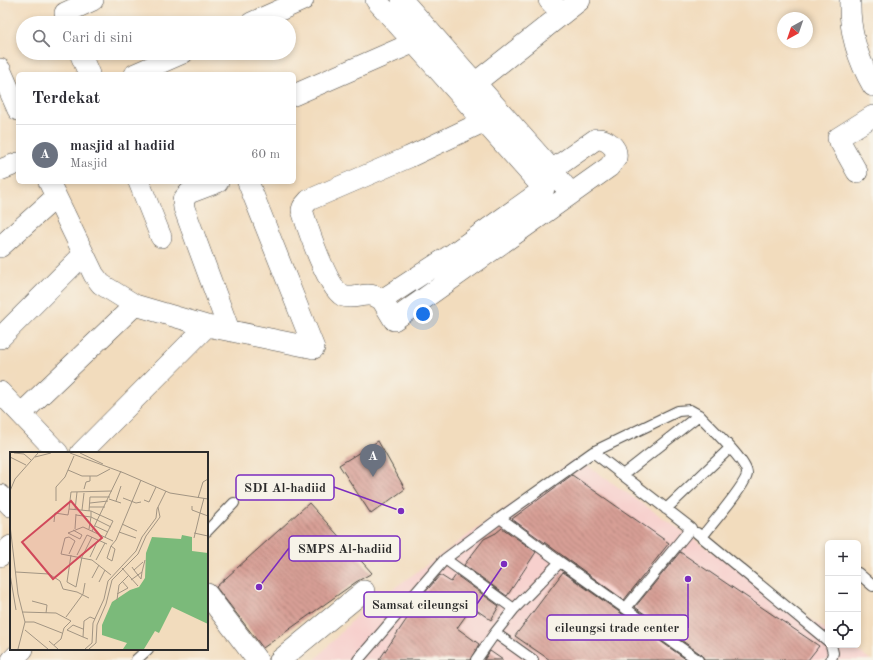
<!DOCTYPE html>
<html lang="id">
<meta charset="utf-8">
<style>
:root{--surface:#fff;--page:#f7f7f7;--text:#2b2b33;--muted:#7c7c81;--line:#e1e1e2;--accent:#0f766e}
body{margin:0;font-family:"Old Standard TT",serif;background:var(--page);color:var(--text)}
.controls{position:absolute;right:12px;bottom:12px;display:grid;overflow:hidden;border-radius:6px;box-shadow:0 2px 6px #0003}
.controls button{width:36px;height:36px;display:grid;place-items:center;padding:0;border:0;border-bottom:1px solid var(--line);background:var(--surface);color:var(--text);font:20px sans-serif}
.compass{position:absolute;left:777px;top:12px;width:36px;height:36px;border-radius:50%;background:var(--surface);box-shadow:0 2px 6px #0003;rotate:220deg}
.you{position:absolute;left:423px;top:314px;width:14px;height:14px;margin:-10px;border:3px solid #fff;border-radius:50%;background:#1a73e8;box-shadow:0 0 0 6px #1a73e833}
.badge{display:grid;place-items:center;width:26px;height:26px;border-radius:50%;background:var(--accent);color:#fff;font-size:13px;font-weight:700}
.pin{position:absolute;translate:-50% -33px;filter:drop-shadow(0 1px 2px #0008)}
.pin::after{content:'';position:absolute;top:21px;width:14px;height:12px;background:inherit;clip-path:polygon(0 0,100% 0,50% 100%)}
.list{margin:0;padding:0;list-style:none}
h2{display:flex;justify-content:space-between;align-items:center;height:52px;margin:0;padding:0 16px;font-size:17px}
h2 small{font-size:13px;font-weight:400;color:var(--muted)}
.list li{display:grid;grid-template-columns:26px 1fr auto;gap:12px;align-items:center;box-sizing:border-box;height:60px;padding:0 16px;border-top:1px solid var(--line)}
.list b{display:block;font-size:15px;white-space:nowrap}
.list p{margin:0;font-size:13px;white-space:nowrap;color:var(--muted)}
.list em{font-size:13px;font-style:normal;color:var(--muted)}
.icon{flex:none;width:22px;height:22px;fill:none;stroke:currentColor;stroke-width:2;stroke-linecap:round;stroke-linejoin:round}
.map{position:relative;flex:none;width:873px;height:660px;overflow:hidden}
.search{position:absolute;background:var(--surface);box-shadow:0 2px 6px #0003;left:16px;top:16px;width:280px;height:44px;display:flex;align-items:center;gap:10px;box-sizing:border-box;padding:0 14px;border-radius:22px;color:var(--muted);font-size:15px}
.panel{position:absolute;background:var(--surface);box-shadow:0 2px 6px #0003;left:16px;top:72px;width:280px;height:112px;border-radius:6px}
.map>svg:first-child{display:block}
.built{fill:#f7d0cd}
.building{fill:url(#building-back-hatch)}
.lines{fill:none;stroke-linecap:round;stroke-linejoin:round}
.lane-casing{stroke:#494641;stroke-width:12}
.street-casing{stroke:#494641;stroke-width:22}
.lane{stroke:#fff;stroke-width:10}
.street{stroke:#fff;stroke-width:21}
.inset-road{fill:none;stroke:#a29583;stroke-width:1}
.view{fill:#d1495b;fill-opacity:0.15;stroke:#d1495b;stroke-width:2}
.inset-edge{fill:none;stroke:#2b2b2b;stroke-width:2}
.leader{fill:none;stroke:#7b2cbf;stroke-width:1.5}
.callout-dot{fill:#7b2cbf;stroke:#f7f3e8;stroke-width:1.5}
.callout{fill:#f7f3e8;stroke:#7b2cbf;stroke-width:1.5}
.callout-label{font-size:13px;text-anchor:middle;font-weight:bold;fill:#2b2b2b}
</style>
<div class="map">
<svg width="873" height="660" viewBox="0 0 873 660">
<defs>
<pattern id="building-back-hatch" width="6" height="6" patternUnits="userSpaceOnUse"><rect width="6" height="6" fill="#d79f95"/><path d="M-1 5l2 2M0 0l6 6M5-1l2 2" fill="none" stroke="#af827a"/></pattern>
</defs>
<rect width="100%" height="100%" fill="#f7f3e8"/>
<filter id="ink" filterUnits="userSpaceOnUse"><feTurbulence type="fractalNoise" baseFrequency=".025" numOctaves="2"/><feDisplacementMap in="SourceGraphic" scale="8" xChannelSelector="R" yChannelSelector="G"/><feConvolveMatrix kernelMatrix="1 2 1 2 8 2 1 2 1" color-interpolation-filters="sRGB"/></filter>
<filter id="wash" filterUnits="userSpaceOnUse"><feTurbulence type="fractalNoise" baseFrequency=".012" numOctaves="4" result="noise"/><feDisplacementMap in="SourceGraphic" scale="16" xChannelSelector="R" yChannelSelector="G"/><feGaussianBlur stdDeviation="0.9" result="paint"/><feColorMatrix in="noise" values="0 0 0 0 0 0 0 0 0 0 0 0 0 0 0 0 0 1.4 0 .05"/><feComposite in="paint" operator="in"/></filter>
<g filter="url(#wash)">
<rect width="100%" height="100%" fill="#f2dcbd"/>
<path class="built" d="M576,458L828,631V645H849L871,660H315L358,614Z"/>
<g id="blocks">
<path class="building" d="M378,441L405,489L371,514L339,465Z
M572,475L669,543L624,600L512,519Z
M309,503L372,573L356,582L263,648L216,587Z
M502,528L536,552L507,596L464,565L484,539L496,533Z
M680,552L819,646L808,660H704L702,655L635,607Z
M563,572L687,660H550L515,636Z
M440,575L451,582L456,575L499,606L491,620L472,607L457,628L479,644L470,660H379L423,595Z
M490,651L503,660H484Z"/>
</g>
</g>
<g filter="url(#ink)">
<use href="#blocks" fill-opacity="0" stroke="#494641" stroke-width="1"/>
<g class="lines">
<g class="lane-casing">
<path id="lane" d="M593,452L678,411L690,410L699,415C708,425 748,462 747,474C746,485 710,526 702,537
M624,474L699,415
M666,509L730,448
M500,518L593,452L691,528L626,608
M207,531L234,503
M697,533L828,641
M445,559L500,518L560,562
M858,573L873,586
M514,609L560,562L698,660
M136,660L148,649
M358,660L445,559L514,609L495,633
M476,660L495,633L533,660
M831,660L833,653L831,645"/>
</g>
<g class="street-casing">
<path id="street" d="M376,0L544,189L454,253L382,300
M402,0L552,170L571,194L394,320L382,300C378,297 373,295 368,295C360,295 350,299 343,296C327,288 308,229 302,210L303,207L309,200L409,157L485,121
M549,0L562,14
M850,0C849,31 858,60 873,86
M65,13L93,0
M251,23L303,0
M80,53L89,74
M0,69L18,110
M135,74L183,53
M475,83L580,0
M294,95L415,42
M0,170L18,163
M552,170L596,139C606,138 618,147 616,158L609,167L571,194
M857,172L838,138L873,116
M49,182L94,275L101,284L135,305L207,326L314,348
M139,182L161,237
M218,182L189,193L183,200L184,208L229,330
M248,182L314,348
M0,247L56,197
M0,338L83,255
M0,392L58,453
M21,414L135,305
M81,453L207,326
M0,495L11,506
M0,556L11,546
M207,594L257,660
M12,660L23,649
M280,660L364,591"/>
</g>
<use href="#lane" class="lane"/>
<use href="#street" class="street"/>
</g>
</g>
<g transform="translate(10 452)">
<rect width="198" height="198" fill="#f2dcbd"/>
<path d="M172,83L182,85V99L198,101V172L162,155L149,181L145,179L134,197H113L117,191L92,183V173L102,150L120,138L129,135L135,126L136,101L142,85L171,87Z" fill="#7bba7a"/>
<path class="inset-road" d="M4,1L14,2L21,8M60,1L114,21M70,1L93,12M0,5L16,13M25,5L41,1M58,18L72,24H87L100,17M114,21L160,41L198,47M74,37L76,30L80,29V24M0,39L5,27L28,1M80,45H100M113,46L126,51L131,50M188,46L193,30L198,27M194,46L190,61L198,64M99,47L111,51M134,48L139,50L146,35M46,49V35L55,25L64,4M106,49L111,34M80,51L98,49M182,54V58L190,61L184,86M79,55H95M65,58L67,40M72,58L74,41M79,59L80,45M66,63L81,65V59M44,70L45,61L58,63L59,57M112,72L127,79M0,73L8,142L15,170L8,197M85,74L98,80M65,77L66,62M79,77L81,65L101,75M82,79L111,19M109,80L126,86M58,81L73,75L103,89M58,81L70,87L72,83L63,78M184,81L198,84M95,85L103,69L81,59L59,57L61,40L102,39M101,94L105,97L102,109L97,106L101,94L106,88L131,28M59,102L65,89L59,85L55,86L51,102L82,108L101,123M61,103L57,130L66,135L72,105L82,85M67,103L77,83L97,92M80,105L88,88M86,108L95,91M122,115L124,118L133,110M112,116L128,134M124,118L131,127L132,120M6,120L39,122L50,129L53,137L67,140L79,146M0,122L6,158M82,126L89,113M121,128L132,120L135,108M89,130L95,118M107,142L118,136L112,129M107,148L109,133L119,123M22,149L37,153L36,161M12,160L46,161L61,169L54,176L51,187L44,193M56,165L73,142L75,131M15,170H24L52,181M15,178L38,197M73,185L57,178L63,173L73,177M78,187L73,185L74,169L80,165L85,167M39,189L48,197M75,197L82,191L83,171L94,147L98,129L126,99L132,85L146,66L147,57L156,39M79,197L86,191L87,173L96,152L102,128L128,102L136,84L150,65L148,55"/>
<path class="view" d="M61,49L92,86L43,127L12,90Z"/>
<rect width="198" height="198" class="inset-edge"/>
</g>
<path class="leader" d="M401 511L334 487M259 587L289 548M504 564L477 604M688 579L688 628"/>
<g class="callout-dot">
<circle cx="401" cy="511" r="4"/>
<circle cx="259" cy="587" r="4"/>
<circle cx="504" cy="564" r="4"/>
<circle cx="688" cy="579" r="4"/>
</g>
<g class="callout">
<rect x="236" y="475" width="98" height="25" rx="4"/>
<rect x="289" y="536" width="111" height="25" rx="4"/>
<rect x="364" y="592" width="113" height="25" rx="4"/>
<rect x="547" y="615" width="141" height="25" rx="4"/>
</g>
<g class="callout-label">
<text x="285" y="492">SDI Al-hadiid</text>
<text x="345" y="553">SMPS Al-hadiid</text>
<text x="420" y="609">Samsat cileungsi</text>
<text x="617" y="632">cileungsi trade center</text>
</g>
</svg>
<div class="controls">
<button>+</button>
<button>−</button>
<button><svg class="icon" aria-label="locate" viewBox="0 0 24 24"><circle cx="12" cy="12" r="6"/><path d="M12 2v4M12 18v4M2 12h4M18 12h4"/></svg></button>
</div>
<svg class="compass" viewBox="-18 -18 36 36"><path d="M0-13l5 13h-10z" fill="#e53935"/><path d="M0 13l5-13h-10z" fill="#7c7c81"/></svg>
<div class="you"></div>
<div class="pin badge" style="left:373px;top:477px;background:#6b7280">A</div>
<div class="search"><svg class="icon" aria-label="search" viewBox="0 0 24 24"><circle cx="10" cy="10" r="6"/><path d="M15 15l6 6"/></svg>Cari di sini</div>
<section class="panel">
<h2>Terdekat<small></small></h2>
<ul class="list">
<li><span class="badge" style="background:#6b7280">A</span><div><b>masjid al hadiid</b><p>Masjid</p></div><em>60 m</em></li>
</ul>
</section>
</div>
